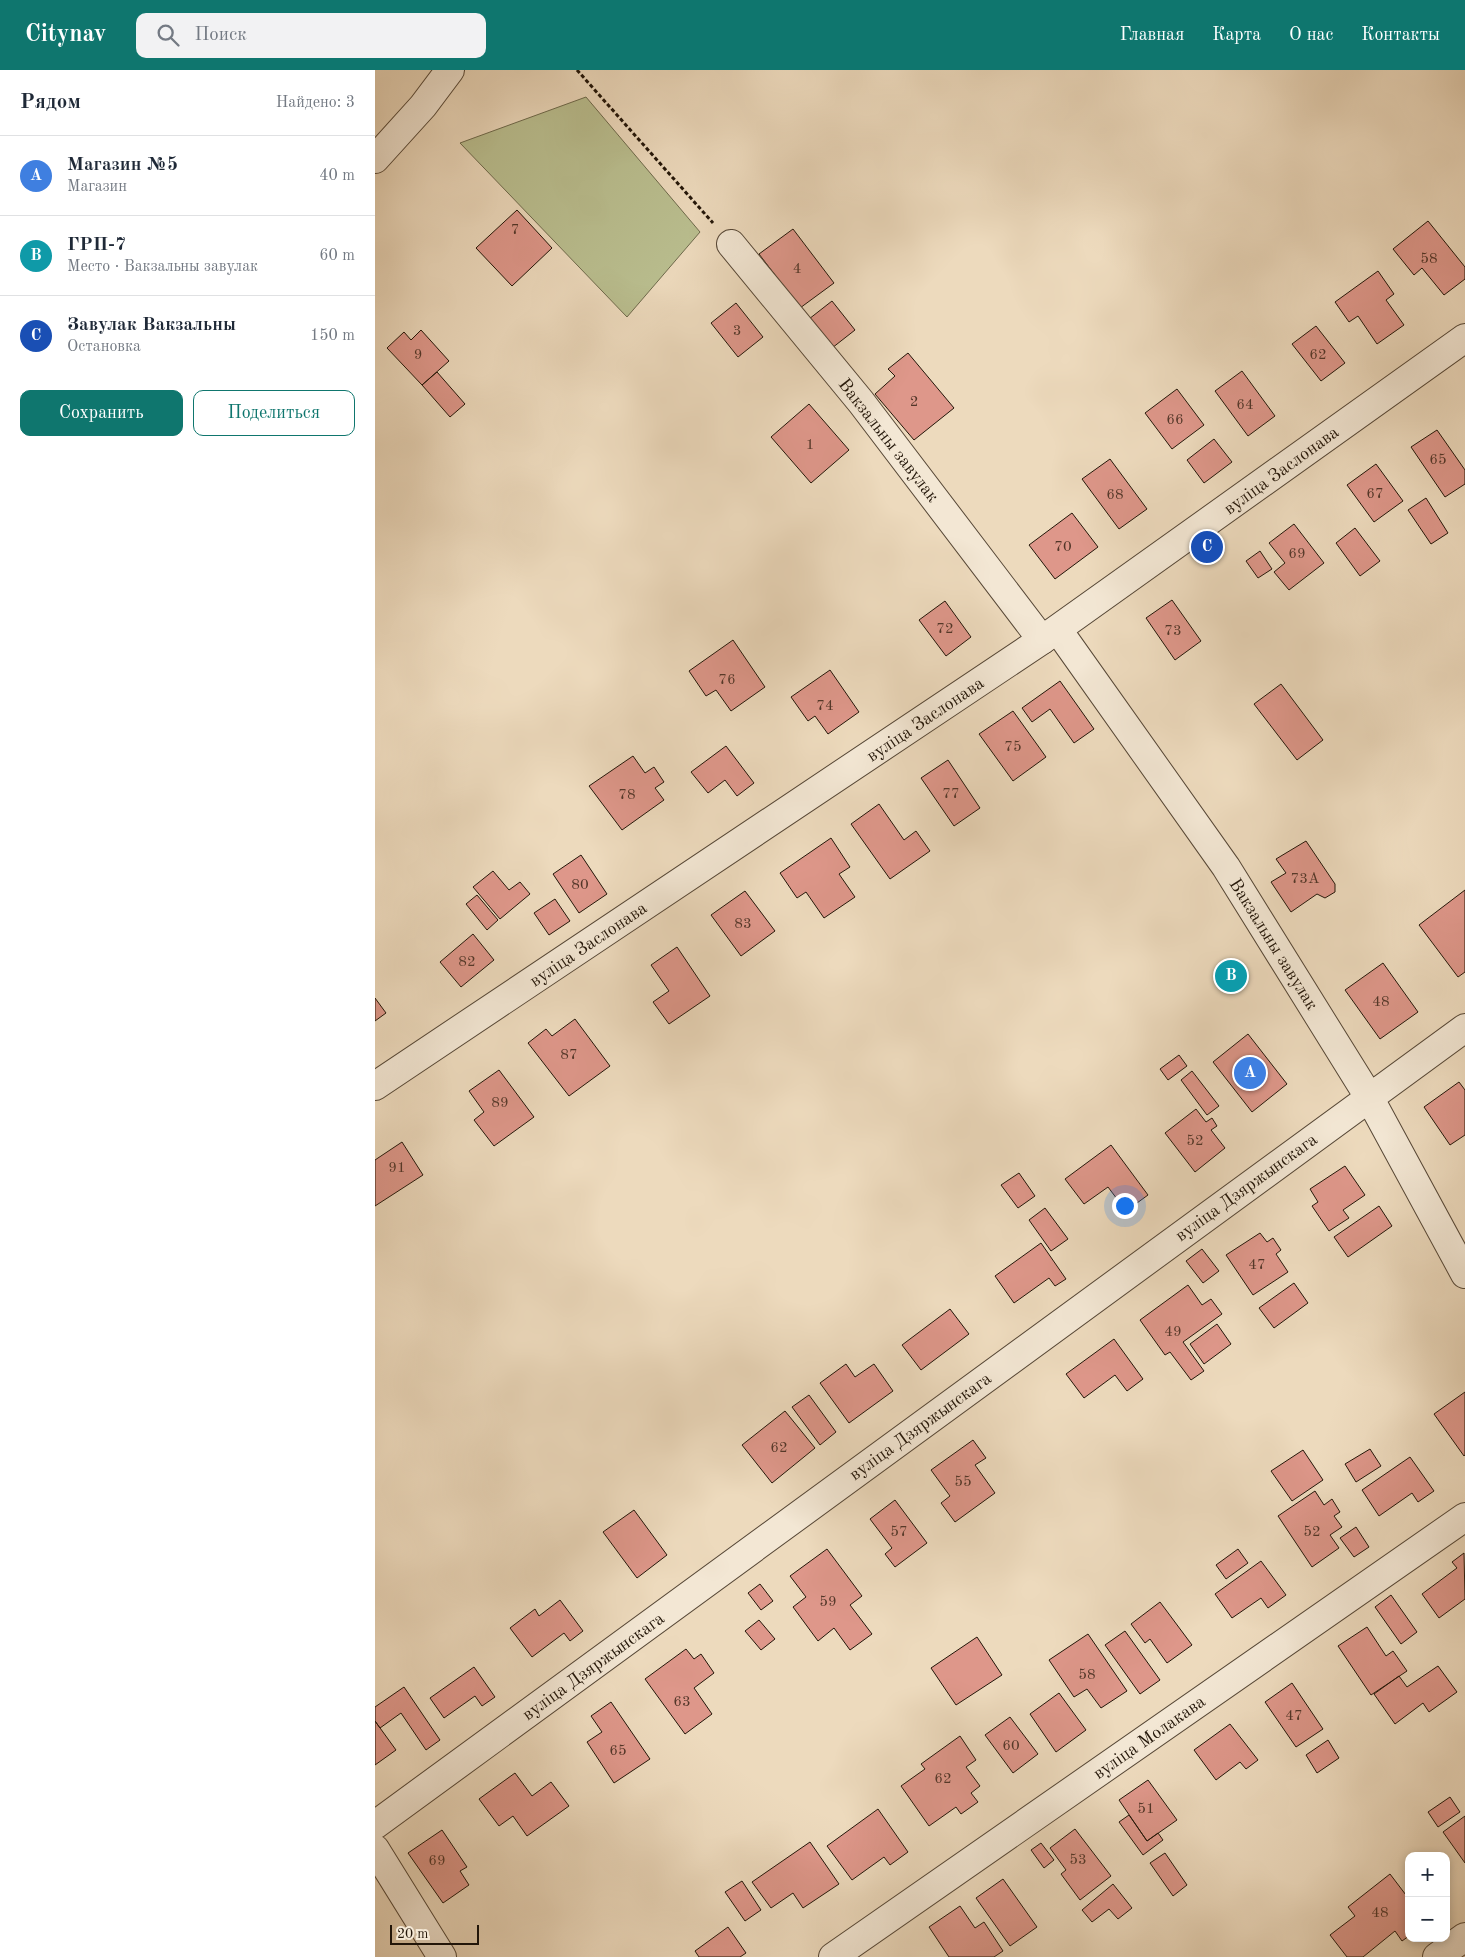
<!DOCTYPE html>
<html lang="ru">
<meta charset="utf-8">
<style>
:root{--surface:#fff;--page:#f2f2f3;--text:#1f2937;--muted:#747a83;--line:#e0e1e3;--accent:#0f766e}
body{margin:0;font-family:"Old Standard TT",serif;background:var(--page);color:var(--text)}
.controls{position:absolute;right:15px;bottom:15px;display:grid;overflow:hidden;border-radius:10px;box-shadow:0 2px 8px #0003}
.controls button{width:45px;height:45px;display:grid;place-items:center;padding:0;border:0;border-bottom:1px solid var(--line);background:var(--surface);color:var(--text);font:25px sans-serif}
.scale{position:absolute;left:15px;bottom:12px;width:89px;box-sizing:border-box;padding-left:5px;border:2px solid #231609;border-top:0;font-size:14px;line-height:18px;white-space:nowrap;color:#231609;-webkit-text-stroke:4px #f3e7d4;paint-order:stroke}
.you{position:absolute;left:749px;top:1135px;width:18px;height:18px;margin:-12px;border:4px solid #fff;border-radius:50%;background:#1a73e8;box-shadow:0 0 0 8px #1a73e833}
.badge{display:grid;place-items:center;width:32px;height:32px;border-radius:50%;background:var(--accent);color:#fff;font-size:16px;font-weight:700}
.pin{position:absolute;translate:-50% -50%;border:2px solid #fff;box-shadow:0 1px 5px #0006}
.list{margin:0;padding:0;list-style:none}
h2{display:flex;justify-content:space-between;align-items:center;height:65px;margin:0;padding:0 20px;font-size:21px}
h2 small{font-size:16px;font-weight:400;color:var(--muted)}
.list li{display:grid;grid-template-columns:32px 1fr auto;gap:15px;align-items:center;box-sizing:border-box;height:80px;padding:0 20px;border-top:1px solid var(--line)}
.list b{display:block;font-size:19px;white-space:nowrap}
.list p{margin:0;font-size:16px;white-space:nowrap;color:var(--muted)}
.list em{font-size:16px;font-style:normal;color:var(--muted)}
.actions{display:flex;gap:10px;padding:15px 20px}
.actions a{flex:1;padding:11px 0;border:1px solid var(--accent);border-radius:10px;text-align:center;font-size:18px;color:var(--accent)}
.actions .main{background:var(--accent);color:#fff}
.icon{flex:none;width:28px;height:28px;fill:none;stroke:currentColor;stroke-width:2;stroke-linecap:round;stroke-linejoin:round}
.map{position:relative;flex:none;width:1090px;height:1887px;overflow:hidden}
header{display:flex;align-items:center;gap:30px;box-sizing:border-box;height:70px;padding:0 25px;background:var(--accent);color:#fff}
header strong{font-size:24px}
nav{display:flex;gap:28px;margin-inline-start:auto;font-size:18px}
.search{width:350px;height:45px;background:var(--page);display:flex;align-items:center;gap:12px;box-sizing:border-box;padding:0 18px;border-radius:10px;color:var(--muted);font-size:19px}
main{display:flex}
aside{flex:1;background:var(--surface)}
.map>svg:first-child{display:block}
.green{fill:#babf90;stroke:#6e6a4c}
.building{fill:#de978a;stroke:#231609}
.lines{fill:none;stroke-linecap:round;stroke-linejoin:round}
.minor-casing{stroke:#564736;stroke-width:30}
.tertiary-casing{stroke:#564736;stroke-width:30}
.path{stroke:#231609;stroke-width:3;stroke-dasharray:4 2.5;stroke-linecap:butt}
.minor{stroke:#f3e7d4;stroke-width:28}
.tertiary{stroke:#f3e7d4;stroke-width:28}
.labels{text-anchor:middle;stroke-width:4.5;stroke-linejoin:round;paint-order:stroke}
.number-label{font-size:15px;fill:#523629}
.street-label{font-size:18px;fill:#231609;stroke:#f3e7d4}
</style>
<header>
<strong>Citynav</strong>
<div class="search"><svg class="icon" aria-label="search" viewBox="0 0 24 24"><circle cx="10" cy="10" r="6"/><path d="M15 15l6 6"/></svg>Поиск</div>
<nav><a>Главная</a><a>Карта</a><a>О нас</a><a>Контакты</a></nav>
</header>
<main>
<aside>
<h2>Рядом<small>Найдено: 3</small></h2>
<ul class="list">
<li><span class="badge" style="background:#3f7fe0">A</span><div><b>Магазин №5</b><p>Магазин</p></div><em>40 m</em></li>
<li><span class="badge" style="background:#0f9aa8">B</span><div><b>ГРП-7</b><p>Место · Вакзальны завулак</p></div><em>60 m</em></li>
<li><span class="badge" style="background:#1a4fb4">C</span><div><b>Завулак Вакзальны</b><p>Остановка</p></div><em>150 m</em></li>
</ul>
<div class="actions"><a class="main">Сохранить</a><a>Поделиться</a></div>
</aside>
<div class="map">
<svg width="1090" height="1887" viewBox="0 0 1090 1887">
<rect width="100%" height="100%" fill="#eddabd"/>
<filter id="stains"><feTurbulence type="fractalNoise" baseFrequency=".004" numOctaves="4"/><feColorMatrix values="0 0 0 0 .2 0 0 0 0 .09 0 0 0 0 .02 0 0 0 .5 -.17"/></filter>
<radialGradient id="worn" r=".72"><stop offset=".6" stop-color="#630" stop-opacity="0"/><stop offset="1" stop-color="#630" stop-opacity=".3"/></radialGradient>
<path class="green" d="M211,27L325,162L252,247L85,73Z"/>
<path class="building" d="M142,140L177,178L137,216L101,178Z
M1053,151L1090,197V209L1069,225L1047,198L1039,205L1018,179Z
M418,159L459,213L425,238L384,184Z
M1003,201L1019,224L1011,230L1029,255L1002,274L983,246L974,252L960,232Z
M457,231L480,260L457,278L434,249Z
M361,233L388,267L363,287L336,253Z
M941,256L970,293L946,311L917,274Z
M46,260L74,291L47,315L12,278L29,262L36,270Z
M533,283L579,338L539,370L500,324L520,306L513,299Z
M867,301L900,346L873,366L840,321Z
M62,302L90,334L75,347L47,315Z
M802,319L829,355L797,379L770,343Z
M434,334L474,380L436,413L396,367Z
M1062,360L1090,400V414L1070,427L1036,377Z
M839,369L857,392L829,413L812,390Z
M735,389L772,439L744,459L707,409Z
M1001,394L1028,431L999,452L972,415Z
M1051,428L1073,463L1056,474L1033,440Z
M697,443L723,477L680,509L654,475Z
M919,454L949,493L914,520L899,502L910,493L894,473Z
M980,458L1005,491L985,506L961,473Z
M885,481L897,499L883,508L871,491Z
M797,530L826,571L800,590L771,548Z
M570,531L596,567L571,586L544,550Z
M358,570L390,617L356,641L341,620L331,626L314,601Z
M455,600L484,642L453,664L440,646L433,651L416,627Z
M685,611L719,659L699,673L675,639L657,652L647,638Z
M906,614L948,670L922,690L879,634Z
M638,641L671,687L638,711L604,664Z
M351,676L379,713L362,726L350,710L333,723L316,702Z
M258,686L270,703L279,697L289,712L280,718L289,730L247,760L214,716Z
M573,690L605,738L579,756L546,708Z
M504,734L529,770L541,761L555,781L515,809L476,754Z
M456,768L475,797L464,804L480,827L449,848L431,822L422,828L405,803Z
M931,771L960,814V822L950,828L942,824L916,842L896,812L911,803L901,789Z
M206,785L232,824L204,843L178,804Z
M118,801L134,820L145,812L155,824L125,849L98,817Z
M1090,820V902L1083,907L1044,855Z
M370,821L400,861L366,886L336,845Z
M102,825L123,850L112,860L91,834Z
M180,829L195,851L174,865L159,843Z
M98,864L119,890L86,917L65,892Z
M302,877L335,926L294,954L278,932L294,921L276,895Z
M860,890L872,908L851,922L839,904Z
M1008,893L1043,942L1005,969L970,920Z
M0,928L11,943L0,951Z
M200,949L235,996L194,1026L153,973L171,959L177,966Z
M873,964L912,1014L877,1042L838,992Z
M804,985L812,996L793,1010L785,999Z
M124,1000L159,1047L119,1076L99,1050L109,1042L94,1021Z
M817,1001L844,1036L832,1045L806,1010Z
M1084,1012L1090,1020V1065L1075,1075L1049,1037Z
M821,1039L831,1052L837,1048L842,1056L836,1060L850,1078L820,1102L790,1063Z
M27,1072L48,1105L0,1136V1090Z
M736,1075L773,1125L751,1141L733,1117L709,1134L690,1109Z
M970,1096L990,1125L968,1140L974,1148L954,1161L937,1136L943,1132L935,1119Z
M644,1103L660,1126L643,1138L626,1115Z
M1004,1136L1017,1156L973,1187L959,1167Z
M670,1138L693,1169L676,1181L654,1150Z
M885,1163L892,1172L898,1168L906,1180L901,1184L913,1202L878,1225L851,1185Z
M666,1173L691,1209L680,1216L674,1208L639,1233L620,1206Z
M827,1179L844,1201L828,1213L811,1191Z
M919,1213L933,1233L899,1258L884,1238Z
M813,1215L827,1235L836,1229L847,1244L808,1272L829,1301L816,1310L795,1282L790,1285L765,1250Z
M575,1239L594,1264L546,1300L527,1275Z
M842,1254L856,1274L829,1294L815,1274Z
M739,1269L768,1309L752,1321L740,1305L709,1328L691,1304Z
M471,1294L480,1307L499,1294L518,1321L474,1353L445,1313Z
M1090,1322V1385L1089,1386L1059,1344Z
M434,1325L461,1362L445,1375L417,1337Z
M410,1341L440,1378L397,1413L367,1375Z
M598,1370L611,1388L600,1395L620,1423L580,1452L566,1433L575,1426L556,1400Z
M995,1379L1006,1396L981,1412L970,1394Z
M928,1380L948,1410L917,1431L896,1401Z
M1035,1387L1059,1421L1043,1432L1037,1423L1004,1446L987,1420Z
M940,1421L949,1435L957,1429L965,1442L959,1446L967,1457L955,1465L964,1478L937,1497L903,1446Z
M520,1430L552,1473L520,1497L510,1484L517,1478L495,1449Z
M259,1440L292,1485L262,1508L228,1462Z
M981,1457L994,1477L979,1487L965,1468Z
M452,1479L487,1526L475,1535L497,1564L475,1580L459,1558L443,1571L418,1537L431,1527L415,1506Z
M863,1479L873,1493L851,1509L841,1495Z
M1089,1483L1090,1529L1064,1548L1047,1524L1082,1498L1077,1492Z
M886,1491L911,1525L893,1538L886,1528L857,1548L840,1524Z
M385,1514L398,1531L386,1540L373,1523Z
M1016,1525L1042,1562L1026,1574L1000,1537Z
M185,1530L208,1561L195,1571L189,1563L157,1587L135,1558L160,1539L164,1546Z
M785,1532L817,1575L792,1593L775,1569L770,1573L756,1554Z
M384,1550L400,1569L386,1580L370,1561Z
M992,1557L1011,1586L1018,1581L1032,1601L996,1625L963,1576Z
M750,1561L785,1610L765,1624L730,1575Z
M713,1564L752,1621L726,1638L712,1619L699,1627L674,1590Z
M602,1567L627,1605L581,1635L556,1598Z
M311,1579L319,1589L326,1584L339,1603L319,1618L337,1644L310,1664L270,1609Z
M1063,1596L1082,1622L1054,1642L1048,1633L1020,1654L999,1624L1024,1606L1032,1617Z
M99,1597L120,1627L107,1636L100,1626L69,1648L55,1628Z
M917,1613L948,1659L921,1677L890,1632Z
M29,1617L65,1670L51,1680L26,1643L5,1658L0,1651V1637Z
M684,1623L711,1660L681,1682L655,1644Z
M236,1632L275,1689L239,1713L212,1672L227,1662L216,1646Z
M635,1647L663,1684L638,1703L610,1665Z
M0,1651L21,1680L0,1695Z
M855,1654L883,1690L871,1699L865,1692L841,1710L819,1680Z
M585,1666L601,1690L591,1697L605,1716L596,1723L603,1732L586,1744L581,1737L554,1756L526,1716L550,1699L546,1694Z
M953,1670L964,1688L942,1703L931,1685Z
M140,1703L157,1726L176,1712L194,1736L152,1766L138,1746L124,1756L104,1729Z
M773,1710L802,1750L772,1771L744,1730Z
M1075,1727L1085,1742L1063,1757L1053,1742Z
M503,1739L533,1782L515,1795L509,1787L477,1810L452,1776Z
M754,1745L772,1771L783,1763L788,1770L768,1785L744,1752Z
M1090,1746V1793L1068,1762Z
M700,1759L736,1806L705,1830L686,1804L691,1800L675,1778Z
M67,1760L92,1797L85,1801L94,1815L68,1833L33,1783Z
M435,1772L464,1814L428,1838L418,1823L396,1838L377,1812Z
M666,1773L679,1790L669,1798L656,1780Z
M790,1783L812,1815L798,1826L775,1793Z
M1015,1804L1034,1829V1866L1027,1871L1020,1861L988,1887H972L955,1865L980,1846L973,1837Z
M628,1809L662,1857L635,1876L601,1828Z
M367,1811L386,1840L370,1851L350,1822Z
M738,1814L757,1838L743,1849L734,1839L717,1852L707,1840Z
M585,1836L600,1858L609,1852L628,1881L619,1887H574L554,1857Z
M353,1857L371,1883L365,1887H324L320,1881Z"/>
<g class="lines">
<g class="minor-casing">
<path id="minor" d="M0,89L48,36L75,0
M356,174L486,332L667,570
M683,560L851,797L994,1027L1090,1204
M0,1755L1090,958
M0,1779L67,1887
M458,1887L1090,1447
M1062,1887L1090,1867"/>
</g>
<g class="tertiary-casing">
<path id="tertiary" d="M0,1016L667,570L1090,268"/>
</g>
<path class="path" d="M202,0L338,153"/>
<use href="#minor" class="minor"/>
<use href="#tertiary" class="tertiary"/>
</g>
<g class="labels">
<g class="number-label">
<text x="140" y="164">7</text>
<text x="1054" y="193">58</text>
<text x="422" y="203">4</text>
<text x="362" y="265">3</text>
<text x="43" y="289">9</text>
<text x="943" y="289">62</text>
<text x="539" y="336">2</text>
<text x="870" y="339">64</text>
<text x="800" y="354">66</text>
<text x="435" y="379">1</text>
<text x="1063" y="394">65</text>
<text x="1000" y="428">67</text>
<text x="740" y="429">68</text>
<text x="688" y="481">70</text>
<text x="922" y="488">69</text>
<text x="570" y="563">72</text>
<text x="798" y="565">73</text>
<text x="352" y="614">76</text>
<text x="450" y="640">74</text>
<text x="638" y="681">75</text>
<text x="576" y="728">77</text>
<text x="252" y="729">78</text>
<text x="930" y="813">73А</text>
<text x="205" y="819">80</text>
<text x="368" y="858">83</text>
<text x="92" y="896">82</text>
<text x="1006" y="936">48</text>
<text x="194" y="989">87</text>
<text x="125" y="1037">89</text>
<text x="820" y="1075">52</text>
<text x="22" y="1102">91</text>
<text x="882" y="1199">47</text>
<text x="798" y="1266">49</text>
<text x="404" y="1382">62</text>
<text x="588" y="1416">55</text>
<text x="524" y="1466">57</text>
<text x="937" y="1466">52</text>
<text x="453" y="1536">59</text>
<text x="712" y="1609">58</text>
<text x="307" y="1636">63</text>
<text x="919" y="1650">47</text>
<text x="636" y="1680">60</text>
<text x="243" y="1685">65</text>
<text x="568" y="1713">62</text>
<text x="771" y="1743">51</text>
<text x="703" y="1794">53</text>
<text x="62" y="1795">69</text>
<text x="1005" y="1847">48</text>
</g>
<g class="street-label">
<text transform="translate(514 370) rotate(52)" y="6">Вакзальны завулак</text>
<text transform="translate(906 400) rotate(-36)" y="6">вуліца Заслонава</text>
<text transform="translate(550 649) rotate(-34)" y="6">вуліца Заслонава</text>
<text transform="translate(213 874) rotate(-34)" y="6">вуліца Заслонава</text>
<text transform="translate(899 874) rotate(58)" y="6">Вакзальны завулак</text>
<text transform="translate(871 1117) rotate(-36)" y="6">вуліца Дзяржынскага</text>
<text transform="translate(545 1356) rotate(-36)" y="6">вуліца Дзяржынскага</text>
<text transform="translate(218 1596) rotate(-36)" y="6">вуліца Дзяржынскага</text>
<text transform="translate(774 1667) rotate(-35)" y="6">вуліца Молакава</text>
</g>
</g>
<rect width="100%" height="100%" filter="url(#stains)"/>
<rect width="100%" height="100%" fill="url(#worn)"/>
</svg>
<div class="controls">
<button>+</button>
<button>−</button>
</div>
<div class="scale">20 m</div>
<div class="you"></div>
<div class="pin badge" style="left:875px;top:1003px;background:#3f7fe0">A</div>
<div class="pin badge" style="left:856px;top:906px;background:#0f9aa8">B</div>
<div class="pin badge" style="left:832px;top:477px;background:#1a4fb4">C</div>
</div>
</main>
